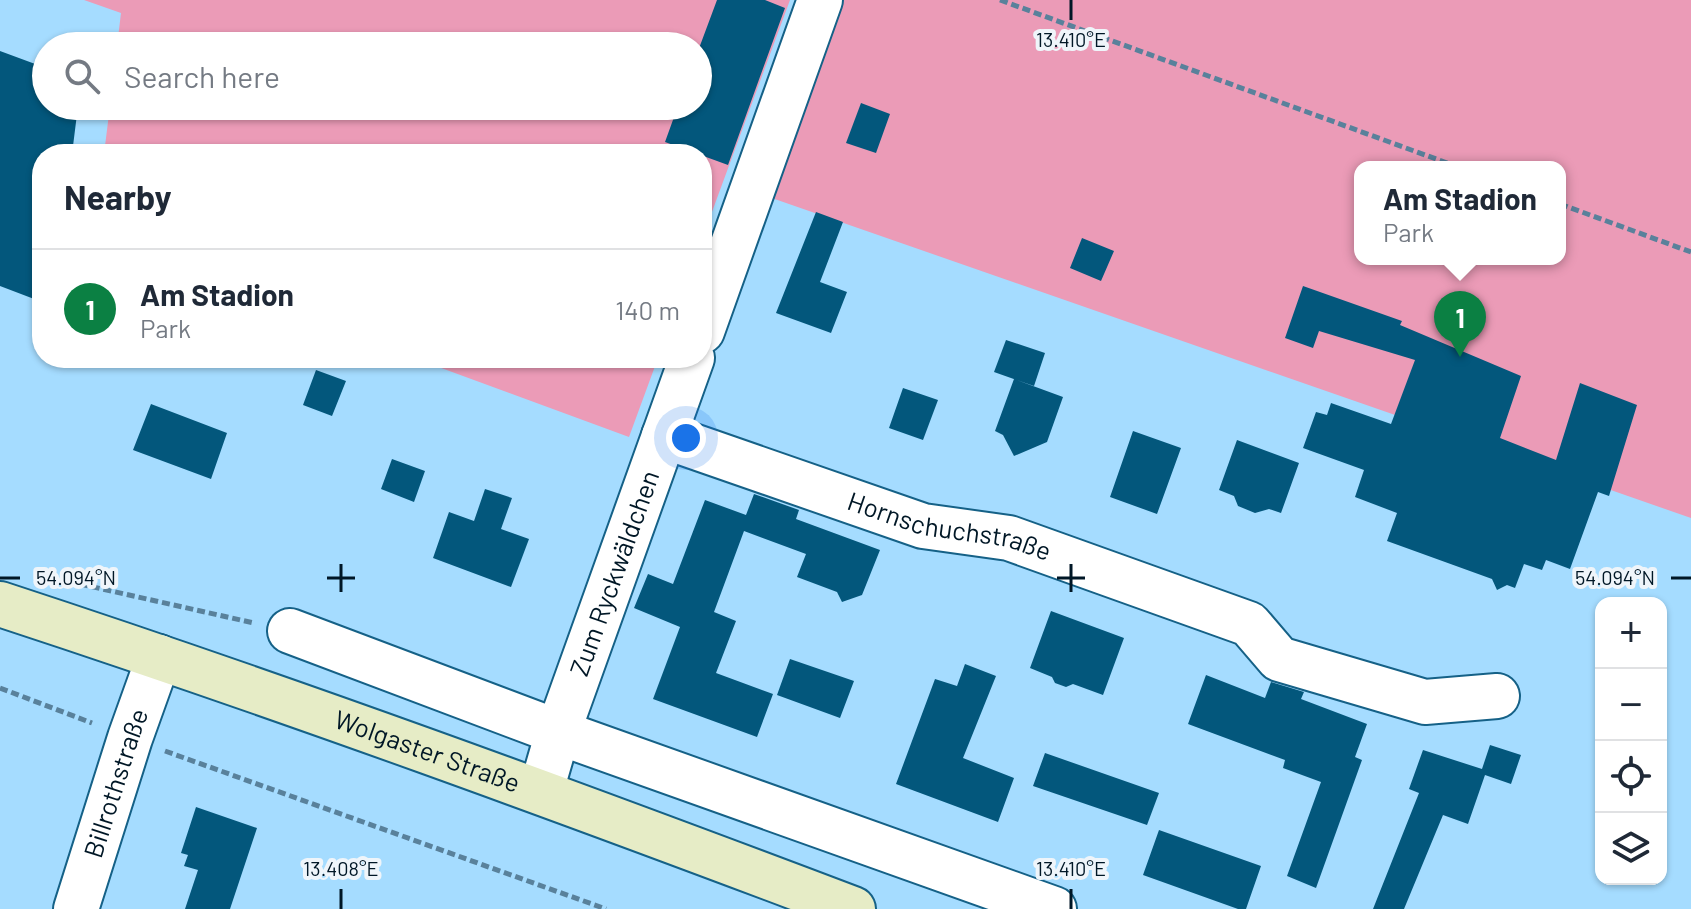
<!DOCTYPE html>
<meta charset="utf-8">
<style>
:root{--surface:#fff;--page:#f6f6f7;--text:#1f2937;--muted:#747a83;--line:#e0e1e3;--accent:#0b8043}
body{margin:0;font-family:Barlow,sans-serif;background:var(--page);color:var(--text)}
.controls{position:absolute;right:24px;bottom:24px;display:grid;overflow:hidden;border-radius:16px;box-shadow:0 2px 6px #0004}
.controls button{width:72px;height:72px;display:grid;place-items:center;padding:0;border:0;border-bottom:2px solid var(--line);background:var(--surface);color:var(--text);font:40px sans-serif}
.you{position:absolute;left:686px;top:438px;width:28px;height:28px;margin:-20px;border:6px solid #fff;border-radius:50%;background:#1a73e8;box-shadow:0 0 0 12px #1a73e833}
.badge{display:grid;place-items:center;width:52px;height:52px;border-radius:50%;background:var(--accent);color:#fff;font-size:26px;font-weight:700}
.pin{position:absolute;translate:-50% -66px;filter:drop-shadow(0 2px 4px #0008)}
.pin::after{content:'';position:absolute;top:42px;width:28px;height:24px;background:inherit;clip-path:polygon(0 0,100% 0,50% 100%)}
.popup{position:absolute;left:1354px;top:161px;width:212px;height:104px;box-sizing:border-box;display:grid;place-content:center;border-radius:16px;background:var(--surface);filter:drop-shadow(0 2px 6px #0005);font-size:26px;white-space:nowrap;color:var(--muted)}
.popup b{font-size:30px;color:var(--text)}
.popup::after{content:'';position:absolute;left:50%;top:100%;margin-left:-16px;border:16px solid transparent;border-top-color:var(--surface)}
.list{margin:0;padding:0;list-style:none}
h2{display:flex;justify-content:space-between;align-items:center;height:104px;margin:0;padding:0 32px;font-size:34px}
h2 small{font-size:26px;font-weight:400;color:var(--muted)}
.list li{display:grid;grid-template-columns:52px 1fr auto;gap:24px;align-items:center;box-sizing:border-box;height:120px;padding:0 32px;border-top:2px solid var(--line)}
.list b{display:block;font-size:30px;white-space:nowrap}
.list p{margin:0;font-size:26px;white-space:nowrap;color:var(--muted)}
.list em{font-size:26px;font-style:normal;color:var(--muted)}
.icon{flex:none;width:44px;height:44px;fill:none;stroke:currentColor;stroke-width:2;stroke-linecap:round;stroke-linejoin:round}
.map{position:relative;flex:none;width:1691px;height:909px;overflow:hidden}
.search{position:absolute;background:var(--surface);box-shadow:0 2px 6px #0004;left:32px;top:32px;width:680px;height:88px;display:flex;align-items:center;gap:20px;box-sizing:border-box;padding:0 28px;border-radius:44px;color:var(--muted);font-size:30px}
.panel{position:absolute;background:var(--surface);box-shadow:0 2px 6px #0004;left:32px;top:144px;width:680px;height:224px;border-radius:32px}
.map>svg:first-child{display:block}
.green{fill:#eb9bb7;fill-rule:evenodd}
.building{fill:#03577c}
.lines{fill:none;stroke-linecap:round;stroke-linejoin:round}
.minor-casing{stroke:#156187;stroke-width:48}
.secondary-casing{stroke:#156187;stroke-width:48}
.path{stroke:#59819b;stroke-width:5;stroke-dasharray:8 4;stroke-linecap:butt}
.minor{stroke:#fff;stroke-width:44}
.secondary{stroke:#e6ecc6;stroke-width:44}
.ticks{fill:none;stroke:#001726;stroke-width:3}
.labels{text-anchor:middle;stroke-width:8;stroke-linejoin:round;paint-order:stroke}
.street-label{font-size:26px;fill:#001726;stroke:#eff5fa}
.ticks-label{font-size:20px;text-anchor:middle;fill:#001726;stroke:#eff5fa;stroke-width:8;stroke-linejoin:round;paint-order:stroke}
</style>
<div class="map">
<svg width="1691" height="909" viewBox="0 0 1691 909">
<rect width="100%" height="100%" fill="#a5dcff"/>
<path class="green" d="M84,0H790L702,239V154H104L110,106H698V46H117L121,13Z
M840,0H1691V518L766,196ZM1360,167H1560V259H1360Z
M414,358H658L629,437Z"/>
<path class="building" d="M717,0H765L785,8L728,165L665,142L678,106H698V51Z
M0,51L46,68V106H78L72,154H42V302L0,286Z
M861,103L890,114L876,153L846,143Z
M816,212L843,222L820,282L847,292L831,333L776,313Z
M1082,238L1114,251L1101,281L1070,268Z
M1303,286L1402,321L1400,325L1521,376L1500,438L1556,460L1580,383L1637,405L1609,496L1598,492L1570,569L1546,560L1542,570L1524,564L1515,588L1507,585L1497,590L1492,579L1387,541L1397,513L1355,497L1364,470L1303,448L1316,412L1327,415L1331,403L1391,424L1415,360L1319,331L1313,348L1285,338Z
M1006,340L1045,353L1034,386L994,372Z
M316,370L346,381L332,416L303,405Z
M1014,379L1063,397L1047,442L1014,456L1003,435L995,431Z
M903,388L938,400L923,440L889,428Z
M151,404L227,433L211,479L133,450Z
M1133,431L1181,448L1157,514L1110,497Z
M1237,440L1299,463L1281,513L1269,509L1255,513L1238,506L1234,496L1219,490Z
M392,459L425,471L414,502L381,489Z
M485,489L512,498L501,529L529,539L511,587L433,558L449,512L474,521Z
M754,494L799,510L796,519L880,550L862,595L842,602L837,592L797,577L806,554L744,531L714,612L736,621L716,673L773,694L757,737L653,699L680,627L634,608L648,574L673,584L705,500L746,515Z
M1051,611L1124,638L1103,695L1073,684L1066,687L1055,683L1052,677L1030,668Z
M790,659L854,681L840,718L777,695Z
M965,664L996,676L963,758L1014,778L998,822L896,784L935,679L957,686Z
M1206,675L1265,698L1271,682L1304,692L1301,699L1367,724L1355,757L1362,760L1316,888L1287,876L1321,782L1283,768L1285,760L1188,724Z
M1490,745L1521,755L1511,784L1485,775L1468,824L1443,815L1404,909H1373L1419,793L1409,789L1423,750L1482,769Z
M1045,753L1159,793L1147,825L1033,786Z
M196,807L257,828L230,909H185L198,870L184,866L188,855L181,853Z
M1159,830L1261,866L1246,909H1238L1143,875Z"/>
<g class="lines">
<g class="minor-casing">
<g id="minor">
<path d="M702,331L820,0"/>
<path id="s1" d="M664,436L923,526L1009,538L1249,624L1279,659L1425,702L1497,696"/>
<path d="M290,631L558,732L1054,909"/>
<path id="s2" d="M541,791L558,732L692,358"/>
<path id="s3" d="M76,909L130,738L159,657"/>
</g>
</g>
<g class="secondary-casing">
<g id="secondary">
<path id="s4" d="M0,604C287,698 570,802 853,909"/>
</g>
</g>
<path class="path" d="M1000,0L1458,167
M1560,204L1691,252
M80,584L254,623
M0,688L92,723
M165,751L606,909"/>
<use href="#minor" class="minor"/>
<use href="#secondary" class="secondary"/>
</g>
<path class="ticks" d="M1071,0V20M341,564V592M1071,564V592M0,578H20M327,578H355M1057,578H1085M1671,578H1691M341,889V909M1071,889V909"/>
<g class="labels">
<g class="street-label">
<text dy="9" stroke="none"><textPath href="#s1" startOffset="300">Hornschuchstraße</textPath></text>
<text dy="9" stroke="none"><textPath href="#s2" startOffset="230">Zum Ryckwäldchen</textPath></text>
<text dy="9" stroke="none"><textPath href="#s4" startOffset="452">Wolgaster Straße</textPath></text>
<text dy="9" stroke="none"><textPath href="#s3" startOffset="132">Billrothstraße</textPath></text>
</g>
</g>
<g class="ticks-label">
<text x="1071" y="47">13.410°E</text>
<text x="76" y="585">54.094°N</text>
<text x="1615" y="585">54.094°N</text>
<text x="341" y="876">13.408°E</text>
<text x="1071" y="876">13.410°E</text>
</g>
</svg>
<div class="controls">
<button>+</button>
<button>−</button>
<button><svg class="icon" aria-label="locate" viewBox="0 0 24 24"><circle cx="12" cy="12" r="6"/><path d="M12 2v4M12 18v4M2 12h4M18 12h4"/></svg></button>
<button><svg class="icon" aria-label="layers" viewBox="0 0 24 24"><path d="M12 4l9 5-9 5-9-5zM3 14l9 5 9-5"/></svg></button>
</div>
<div class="you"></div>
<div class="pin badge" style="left:1460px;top:357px">1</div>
<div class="popup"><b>Am Stadion</b>Park</div>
<div class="search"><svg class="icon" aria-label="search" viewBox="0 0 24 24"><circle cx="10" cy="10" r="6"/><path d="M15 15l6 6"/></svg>Search here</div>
<section class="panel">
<h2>Nearby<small></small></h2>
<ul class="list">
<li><span class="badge">1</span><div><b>Am Stadion</b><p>Park</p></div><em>140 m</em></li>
</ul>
</section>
</div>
